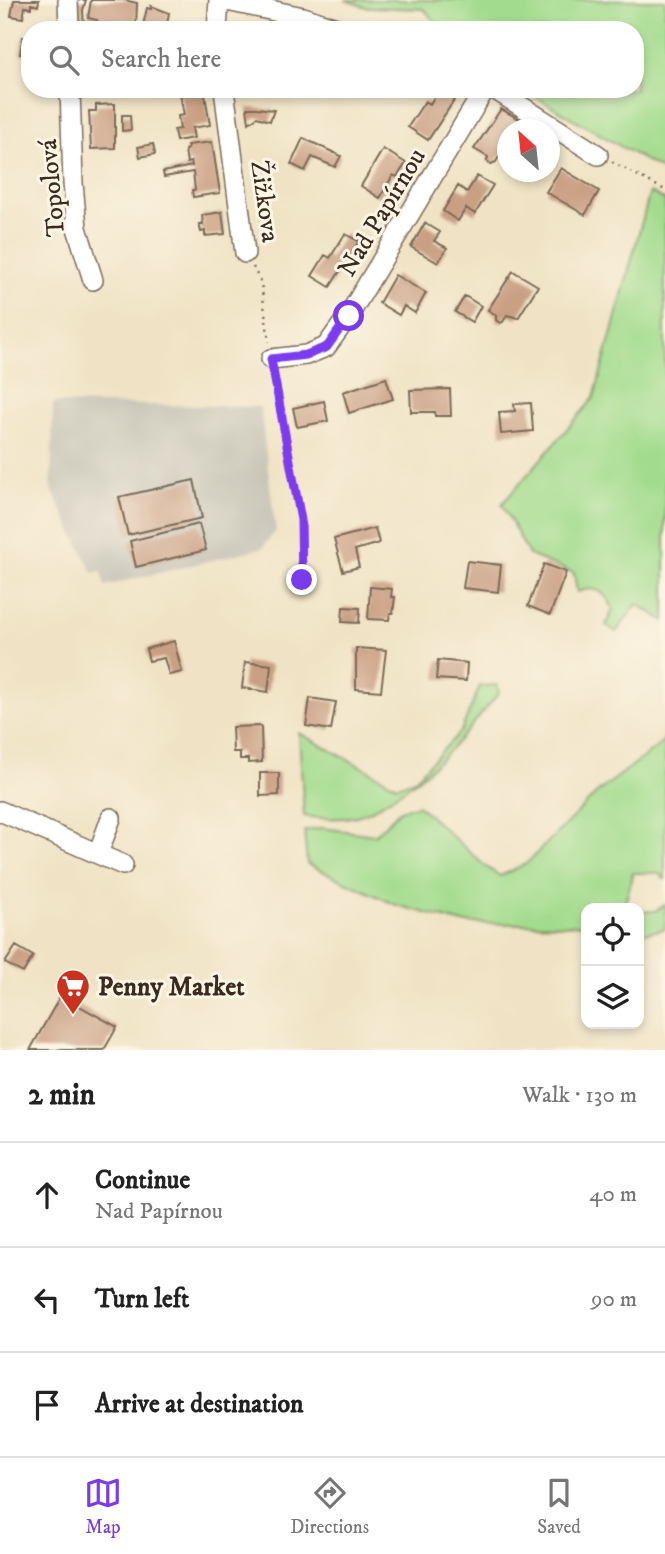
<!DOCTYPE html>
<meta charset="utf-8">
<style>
:root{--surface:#fff;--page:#f6f6f6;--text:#222;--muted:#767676;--line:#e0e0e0;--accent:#7c3aed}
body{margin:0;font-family:"IM FELL DW Pica",serif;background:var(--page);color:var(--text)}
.controls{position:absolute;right:21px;bottom:21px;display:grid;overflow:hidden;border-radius:14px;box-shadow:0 4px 10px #0003}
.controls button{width:63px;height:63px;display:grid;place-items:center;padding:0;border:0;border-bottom:2px solid var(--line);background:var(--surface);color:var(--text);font:35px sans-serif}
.compass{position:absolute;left:497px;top:119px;width:63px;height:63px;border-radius:50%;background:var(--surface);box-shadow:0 4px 10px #0003;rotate:333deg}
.stop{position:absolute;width:21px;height:21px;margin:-16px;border:5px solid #7c3aed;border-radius:50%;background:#fff}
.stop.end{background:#7c3aed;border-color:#fff;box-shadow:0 2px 7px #0008}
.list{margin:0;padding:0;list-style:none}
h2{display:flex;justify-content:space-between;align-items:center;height:91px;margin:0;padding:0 28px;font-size:30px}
h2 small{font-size:23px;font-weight:400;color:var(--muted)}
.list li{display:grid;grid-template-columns:46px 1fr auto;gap:21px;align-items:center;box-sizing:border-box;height:105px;padding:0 28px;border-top:2px solid var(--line)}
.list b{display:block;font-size:26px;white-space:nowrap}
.list p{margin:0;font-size:23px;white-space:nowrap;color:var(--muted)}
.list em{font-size:23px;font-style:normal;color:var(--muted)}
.icon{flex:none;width:38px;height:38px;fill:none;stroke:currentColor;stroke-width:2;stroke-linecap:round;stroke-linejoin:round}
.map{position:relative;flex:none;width:665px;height:1050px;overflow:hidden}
.search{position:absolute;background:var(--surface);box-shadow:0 4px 10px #0003;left:21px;right:21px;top:21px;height:77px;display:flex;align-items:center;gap:18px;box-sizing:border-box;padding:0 24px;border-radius:28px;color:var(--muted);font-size:26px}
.sheet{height:406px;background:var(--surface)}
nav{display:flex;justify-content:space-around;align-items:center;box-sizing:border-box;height:98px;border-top:2px solid var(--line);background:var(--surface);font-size:19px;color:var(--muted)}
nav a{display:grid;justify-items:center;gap:4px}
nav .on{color:var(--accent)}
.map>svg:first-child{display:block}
.industrial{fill:#c7c5b8}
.green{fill:#a2db8d;stroke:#6e8256;stroke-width:2}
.building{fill:#caa085}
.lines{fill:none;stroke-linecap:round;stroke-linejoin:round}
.minor-casing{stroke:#7a6b58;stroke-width:22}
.path{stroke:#7a6b58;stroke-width:2.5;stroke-dasharray:2 5;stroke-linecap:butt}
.minor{stroke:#fff;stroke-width:19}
.route{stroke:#7c3aed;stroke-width:9}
.labels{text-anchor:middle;stroke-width:6;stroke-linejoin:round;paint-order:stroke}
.street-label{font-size:26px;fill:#3b2a1e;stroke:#fcf5e5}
.poi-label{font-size:26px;font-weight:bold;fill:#3b2a1e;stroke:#fcf5e5;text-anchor:start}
</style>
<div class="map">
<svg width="665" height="1050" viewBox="0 0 665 1050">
<rect width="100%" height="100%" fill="#fcf5e5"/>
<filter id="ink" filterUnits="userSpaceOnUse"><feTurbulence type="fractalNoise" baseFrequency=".0143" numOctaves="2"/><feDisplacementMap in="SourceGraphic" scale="14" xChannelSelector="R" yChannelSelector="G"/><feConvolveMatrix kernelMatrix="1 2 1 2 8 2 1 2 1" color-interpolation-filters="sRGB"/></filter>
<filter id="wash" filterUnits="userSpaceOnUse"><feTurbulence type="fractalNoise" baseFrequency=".00686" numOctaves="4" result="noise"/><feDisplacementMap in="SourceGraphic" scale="28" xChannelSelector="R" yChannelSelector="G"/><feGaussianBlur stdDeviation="1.57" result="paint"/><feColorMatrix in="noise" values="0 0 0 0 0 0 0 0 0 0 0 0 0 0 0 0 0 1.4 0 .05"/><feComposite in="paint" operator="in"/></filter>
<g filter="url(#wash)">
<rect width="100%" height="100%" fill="#f0e3c5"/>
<path class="industrial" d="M53,403L260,407L276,531L262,548L105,586L101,571L93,573L51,488Z"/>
<path class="green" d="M345,0H665V172L522,89H635V30H442L424,9L366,7Z
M650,192L665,200V621L637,604L616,632L606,625L613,609C605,591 596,585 577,592L574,573L529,555L502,504L594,398Z
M497,685L499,693C463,736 439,768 391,798C382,804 372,811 363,814C345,820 322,819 304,816L299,733L397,786L414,780L461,731L480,686Z
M665,737V879L658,873H633L624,908H586V925L463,923L396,905L307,864L304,831L322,828L375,835L400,810L418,805L486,867L500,876L526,864L598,792L662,743Z
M665,905V929L639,934V912L655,911Z"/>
<g id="blocks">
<path class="building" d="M14,0H39L38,6L31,4V8L25,7L23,18L11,16Z
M76,0H86L83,10L84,30H78Z
M91,0H124L137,3L136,28L128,27L127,30H109L106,29V25L97,23V20L88,18Z
M151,6L169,13L166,30H142L147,8L151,9Z
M23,37L30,38V55L20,54Z
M176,89H204L210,125L192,128L194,138L176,141L174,130L180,129L178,116L184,115L180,93L177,94Z
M439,89H447L457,96L428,140L408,127L425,101L430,104Z
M115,104V148L91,149L89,111H96V105Z
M247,108H257L274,110L270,121L257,117L249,123Z
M501,109L521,120L515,130H508V151L504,157L500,155L496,162L491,164L487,161L488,157L474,149Z
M122,115H130L131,130L122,131Z
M303,138L341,156L335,167L312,157L305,171L291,164Z
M212,142L220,193L193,197L192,190H195L193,172L164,177L163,172L192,166L191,162L187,163L185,150L188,149L187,145Z
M153,144L155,154L140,157L138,147Z
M383,149L406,163L397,177L393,175L380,198L361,186Z
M561,168L599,191L585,215L546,192Z
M477,176L493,185L475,214L466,208L458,221L443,211L458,186L467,192Z
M222,212L225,234L205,236V231L201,232L199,224H203L202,215Z
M425,223L440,232L434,241L447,248L438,263L411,247Z
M345,234L359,241L330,287L312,276L325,255L330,258Z
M513,271L538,286L518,318L507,315L503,322L500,323L496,320V315L488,310Z
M395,275L426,293L415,313L404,306L399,315L379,303Z
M465,296L481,306L472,322L455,312Z
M386,378L393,399L349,413L343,392Z
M450,389L451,416H435V412H411L410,390Z
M324,401L328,421L297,427L293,408Z
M531,403L533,431L501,434L499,412L515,411L514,404Z
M194,480L202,518L128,535L119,497Z
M199,524L206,550L136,567L130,541Z
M375,528L379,543L355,550L359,567L343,571L334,539Z
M467,561L501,565L498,592L463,588Z
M544,564L566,572L550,615L528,606Z
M370,587L392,589L391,597H395L393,613H390L389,620L368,619Z
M343,607L360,608L359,623L342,622Z
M174,641L182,672L169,675L164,658L149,661L146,649Z
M356,648L386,650L381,691L356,689Z
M438,660L467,663L466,681L436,679Z
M245,662L271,665L268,692L242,688Z
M310,698L336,702L331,730L306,726Z
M261,726L262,762L248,763V759H240V752H233L232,727Z
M260,773H279V795L260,796Z
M16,946L33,956L23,973L5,963Z
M67,984L81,992L76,1002L79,1003L78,1005L117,1027L104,1050H30Z"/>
</g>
</g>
<g filter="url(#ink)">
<use href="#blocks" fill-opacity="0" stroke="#7a6b58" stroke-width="2"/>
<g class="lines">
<g class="minor-casing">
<path id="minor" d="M68,0L69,30
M222,0L303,17L342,30
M217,30L219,0
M70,89L73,183L77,228L93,280
M224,89L245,253
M494,89L598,155
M271,359L306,355L326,347L349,315L485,89
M0,811L123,865
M98,854L111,818"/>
</g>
<path class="path" d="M612,162L665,190
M253,267L261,283L269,342
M274,376L301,520L302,580"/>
<use href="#minor" class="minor"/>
</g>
</g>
<g class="lines" filter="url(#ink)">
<path class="route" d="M302,580L301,520L271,359L306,355L327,347L349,316"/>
</g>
<defs>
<g id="supermarket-pin" transform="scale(1.75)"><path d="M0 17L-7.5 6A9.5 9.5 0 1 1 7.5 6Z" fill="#c8321e" stroke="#fcf5e5"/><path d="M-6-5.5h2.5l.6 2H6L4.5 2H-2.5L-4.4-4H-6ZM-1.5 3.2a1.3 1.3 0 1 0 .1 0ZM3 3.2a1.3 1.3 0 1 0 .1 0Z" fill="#fff"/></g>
</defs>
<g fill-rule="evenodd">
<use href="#supermarket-pin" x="73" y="986"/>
</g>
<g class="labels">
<g class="street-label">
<text transform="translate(51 188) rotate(-95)" y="9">Topolová</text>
<text transform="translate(266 201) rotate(82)" y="9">Žižkova</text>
<text transform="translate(381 212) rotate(-59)" y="9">Nad Papírnou</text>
</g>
<g class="poi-label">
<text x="98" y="995">Penny Market</text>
</g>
</g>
</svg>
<div class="controls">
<button><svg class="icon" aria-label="locate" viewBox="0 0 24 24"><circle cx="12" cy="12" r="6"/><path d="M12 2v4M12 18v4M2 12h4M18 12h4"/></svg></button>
<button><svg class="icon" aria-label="layers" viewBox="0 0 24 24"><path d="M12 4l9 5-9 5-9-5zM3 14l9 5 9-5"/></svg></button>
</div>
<svg class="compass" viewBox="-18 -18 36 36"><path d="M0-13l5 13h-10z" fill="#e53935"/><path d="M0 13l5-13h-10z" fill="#767676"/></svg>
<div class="stop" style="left:349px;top:316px"></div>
<div class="stop end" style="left:302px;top:580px"></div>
<div class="search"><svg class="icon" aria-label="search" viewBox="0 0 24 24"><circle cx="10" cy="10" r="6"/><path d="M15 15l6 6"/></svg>Search here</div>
</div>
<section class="sheet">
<h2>2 min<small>Walk · 130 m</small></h2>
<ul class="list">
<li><svg class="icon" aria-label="ahead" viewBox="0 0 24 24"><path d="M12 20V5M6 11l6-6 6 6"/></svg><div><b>Continue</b><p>Nad Papírnou</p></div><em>40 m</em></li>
<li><svg class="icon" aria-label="left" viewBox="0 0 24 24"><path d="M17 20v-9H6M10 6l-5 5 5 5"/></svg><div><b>Turn left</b></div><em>90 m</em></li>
<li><svg class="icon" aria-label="arrive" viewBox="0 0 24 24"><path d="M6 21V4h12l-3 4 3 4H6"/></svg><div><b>Arrive at destination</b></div></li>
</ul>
</section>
<nav>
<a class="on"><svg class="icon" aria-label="map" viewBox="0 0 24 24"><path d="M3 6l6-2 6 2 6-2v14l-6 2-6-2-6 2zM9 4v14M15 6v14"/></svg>Map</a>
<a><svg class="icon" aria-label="directions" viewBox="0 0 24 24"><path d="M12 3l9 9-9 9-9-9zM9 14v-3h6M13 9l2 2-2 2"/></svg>Directions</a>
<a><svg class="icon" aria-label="saved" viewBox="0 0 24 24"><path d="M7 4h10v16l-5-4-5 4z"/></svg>Saved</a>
</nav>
